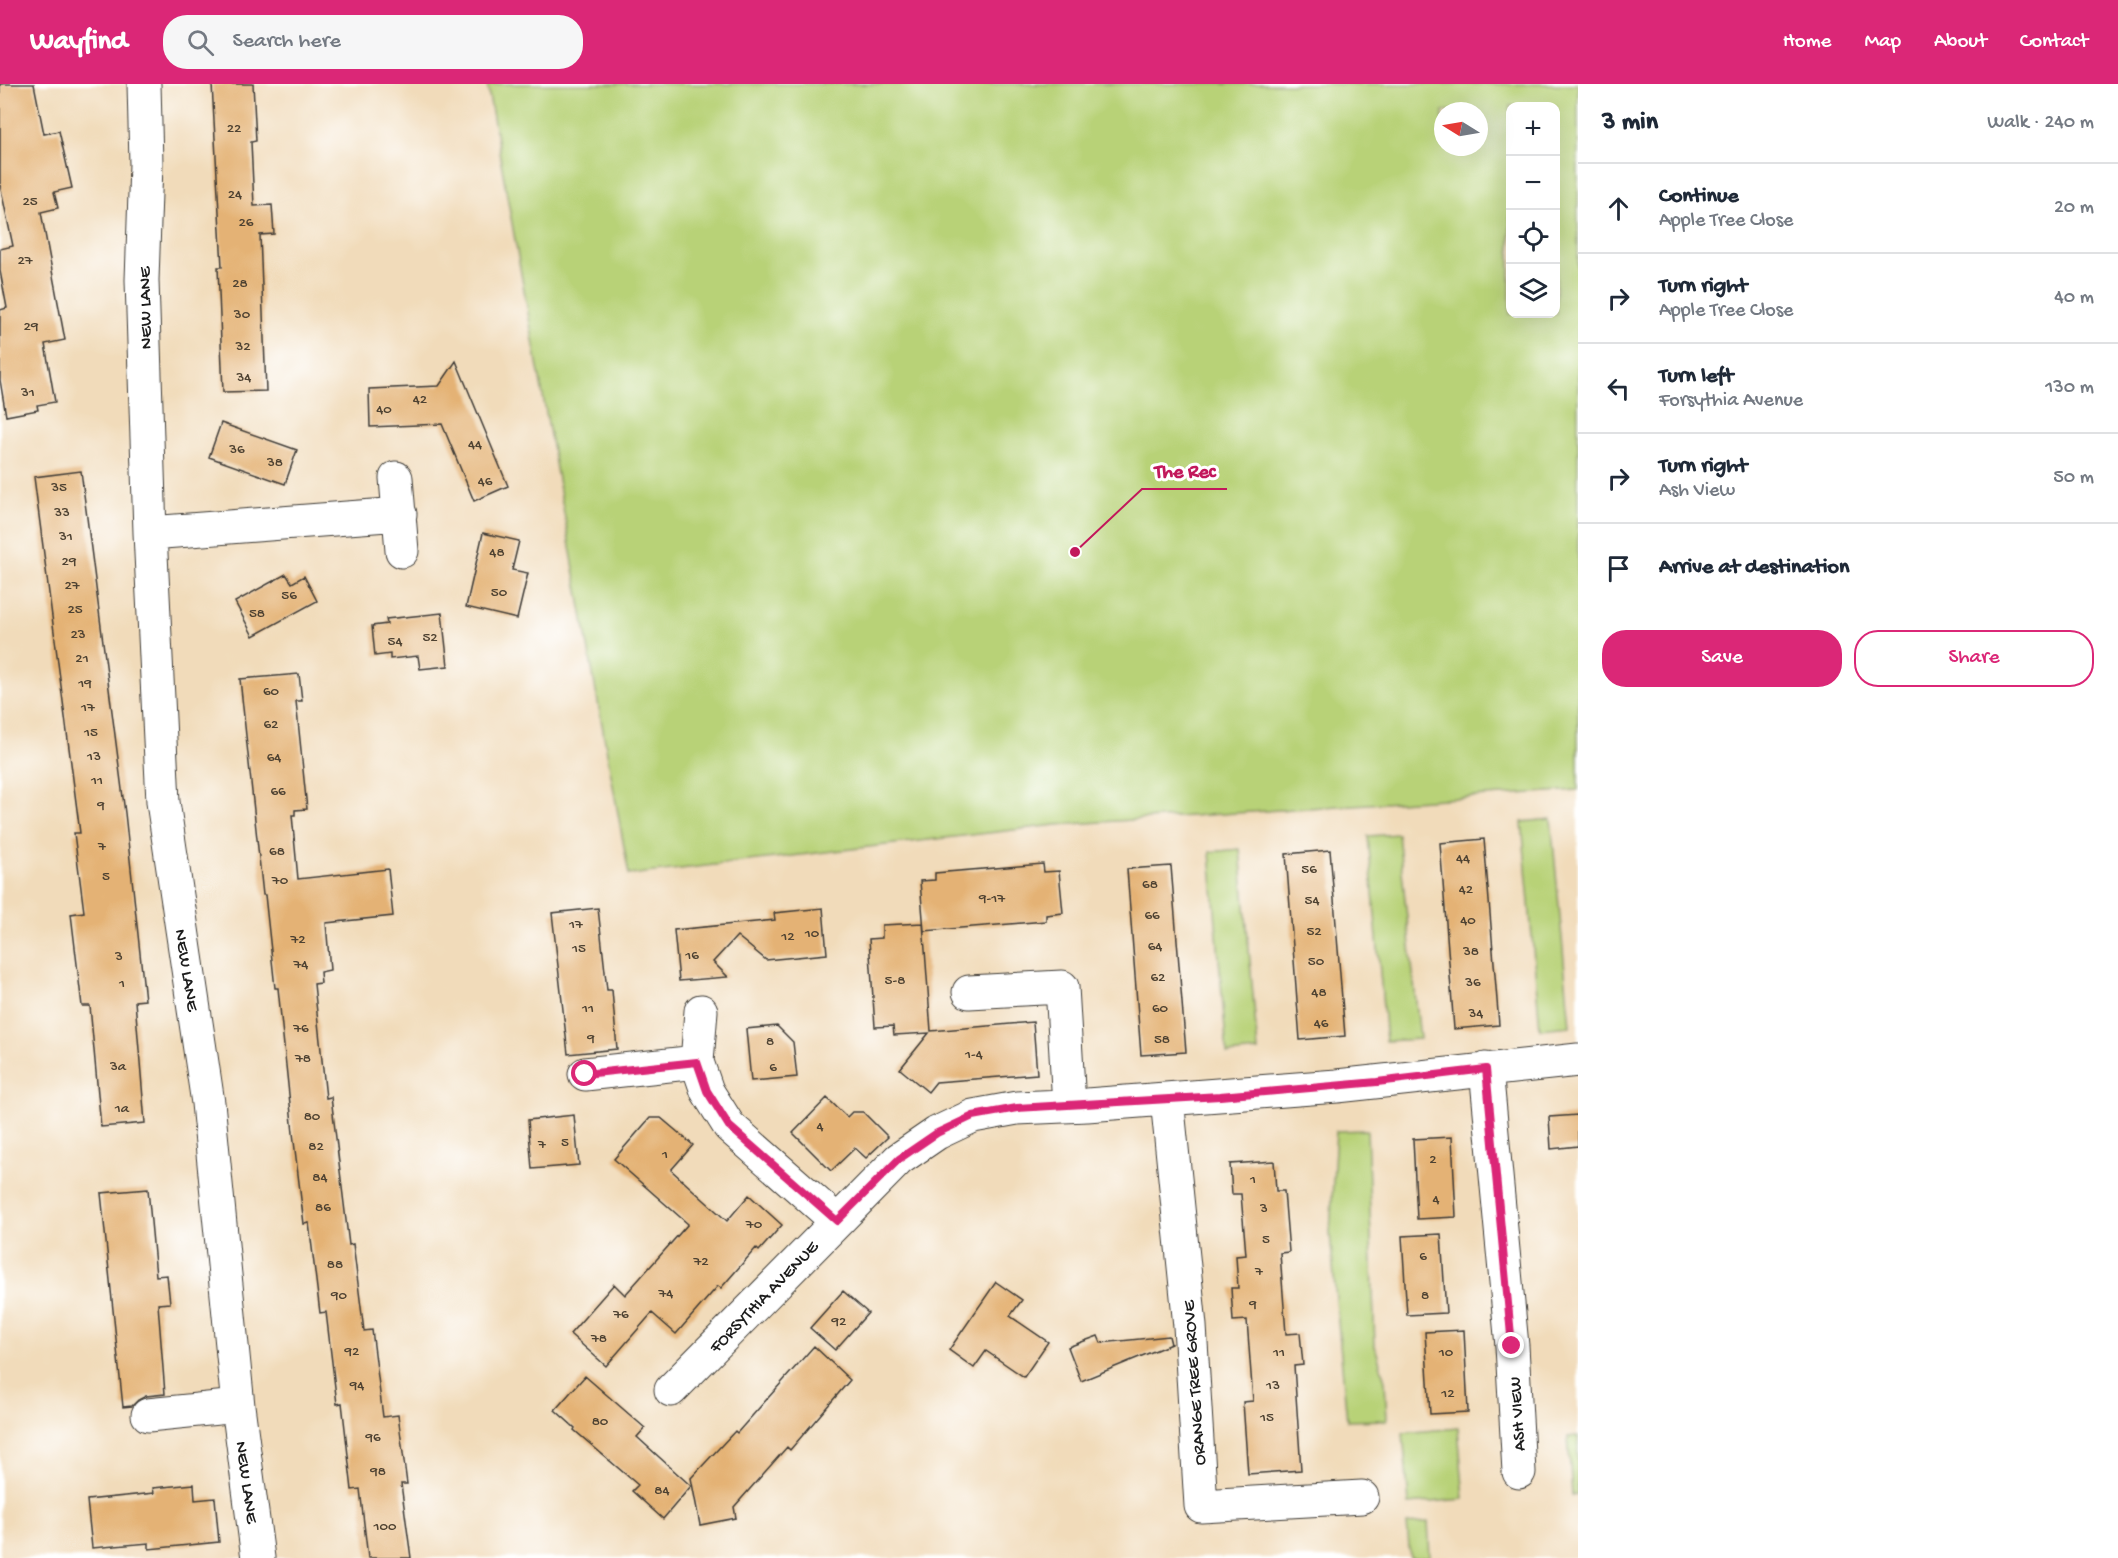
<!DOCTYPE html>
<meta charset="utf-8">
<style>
:root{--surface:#fff;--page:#f6f6f7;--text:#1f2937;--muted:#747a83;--line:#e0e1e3;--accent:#db2777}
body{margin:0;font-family:"Gochi Hand",sans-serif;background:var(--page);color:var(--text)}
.controls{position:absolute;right:18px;top:18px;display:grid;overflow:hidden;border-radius:12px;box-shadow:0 6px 24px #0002}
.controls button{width:54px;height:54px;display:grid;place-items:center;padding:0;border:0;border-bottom:2px solid var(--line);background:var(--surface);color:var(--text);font:30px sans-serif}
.compass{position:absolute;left:1434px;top:18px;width:54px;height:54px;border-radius:50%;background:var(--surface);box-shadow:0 6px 24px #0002;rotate:281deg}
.stop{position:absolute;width:18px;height:18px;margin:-14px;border:4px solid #db2777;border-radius:50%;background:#fff}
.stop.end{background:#db2777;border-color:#fff;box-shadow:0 2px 6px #0008}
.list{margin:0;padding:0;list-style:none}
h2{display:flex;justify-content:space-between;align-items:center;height:78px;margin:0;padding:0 24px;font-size:26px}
h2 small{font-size:20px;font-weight:400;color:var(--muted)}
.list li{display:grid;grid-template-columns:39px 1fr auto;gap:18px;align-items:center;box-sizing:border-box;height:90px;padding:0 24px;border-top:2px solid var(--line)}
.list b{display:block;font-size:22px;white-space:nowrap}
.list p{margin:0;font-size:20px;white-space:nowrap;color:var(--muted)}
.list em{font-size:20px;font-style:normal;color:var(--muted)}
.actions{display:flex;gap:12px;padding:18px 24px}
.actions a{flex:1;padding:14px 0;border:2px solid var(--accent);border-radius:24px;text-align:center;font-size:21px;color:var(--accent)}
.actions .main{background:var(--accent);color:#fff}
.icon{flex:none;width:33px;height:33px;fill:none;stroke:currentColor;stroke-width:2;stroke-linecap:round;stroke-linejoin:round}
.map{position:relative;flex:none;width:1578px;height:1474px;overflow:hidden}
header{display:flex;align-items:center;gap:36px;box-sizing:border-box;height:84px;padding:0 30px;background:var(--accent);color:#fff}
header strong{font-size:28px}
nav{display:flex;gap:33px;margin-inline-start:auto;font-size:21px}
.search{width:420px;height:54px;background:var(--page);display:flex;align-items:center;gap:15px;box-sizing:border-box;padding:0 21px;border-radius:24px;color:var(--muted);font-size:22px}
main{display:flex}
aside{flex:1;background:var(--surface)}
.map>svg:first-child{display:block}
.green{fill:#b8d277;stroke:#6a774a;stroke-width:1.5;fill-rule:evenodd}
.building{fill:#e4b274}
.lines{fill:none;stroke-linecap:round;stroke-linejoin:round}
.street-casing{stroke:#3c3934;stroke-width:35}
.street{stroke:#fff;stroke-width:33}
.route{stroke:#db2777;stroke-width:8}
.labels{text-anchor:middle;stroke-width:6;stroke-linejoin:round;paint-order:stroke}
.number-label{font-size:15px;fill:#4e4232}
.street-label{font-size:18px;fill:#1c1c1c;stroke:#fff}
.leader{fill:none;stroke:#c2185b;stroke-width:2}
.callout-dot{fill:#c2185b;stroke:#fff;stroke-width:2}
.callout-label{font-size:20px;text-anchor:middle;font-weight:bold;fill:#c2185b;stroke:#fff;stroke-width:6;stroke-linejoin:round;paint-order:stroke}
</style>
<header>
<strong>Wayfind</strong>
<div class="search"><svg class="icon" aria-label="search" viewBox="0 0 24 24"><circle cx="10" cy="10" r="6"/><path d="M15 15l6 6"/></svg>Search here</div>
<nav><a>Home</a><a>Map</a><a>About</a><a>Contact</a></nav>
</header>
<main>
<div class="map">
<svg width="1578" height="1474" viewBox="0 0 1578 1474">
<rect width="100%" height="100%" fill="#fff"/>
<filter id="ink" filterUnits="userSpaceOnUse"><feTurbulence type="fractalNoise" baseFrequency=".0167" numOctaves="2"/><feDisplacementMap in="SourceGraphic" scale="12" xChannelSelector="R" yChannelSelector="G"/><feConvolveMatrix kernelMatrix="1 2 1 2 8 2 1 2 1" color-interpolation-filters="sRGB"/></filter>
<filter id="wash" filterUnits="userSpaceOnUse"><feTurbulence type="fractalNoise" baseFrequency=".008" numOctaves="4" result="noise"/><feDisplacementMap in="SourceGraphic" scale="24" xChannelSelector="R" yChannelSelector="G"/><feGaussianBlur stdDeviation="1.35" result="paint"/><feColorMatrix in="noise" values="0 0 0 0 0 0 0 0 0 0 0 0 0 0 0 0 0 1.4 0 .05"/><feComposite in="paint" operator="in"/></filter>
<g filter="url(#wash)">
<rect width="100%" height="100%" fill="#f1dbba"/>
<path class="green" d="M487,0H1578V706L1056,741L629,791ZM1556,22V230H1510V22ZM1443,27H1479V63H1443Z
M1551,735L1570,942L1540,945L1522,738Z
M1398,750L1420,955L1386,957L1368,752Z
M1240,765L1258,967L1227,970L1210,768Z
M1367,1046L1375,1262L1385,1297L1387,1336L1347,1337L1330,1149L1336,1047Z
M1458,1344L1464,1415L1409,1420L1403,1349Z
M1578,1352V1410L1572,1411L1568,1353Z
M1428,1438L1430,1474H1410L1407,1440Z"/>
<g id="blocks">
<path class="building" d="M0,0H34L44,50L59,47L72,104L54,108L58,124L41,128L65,256L45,260L55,318L37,321L38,326L6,332L0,296V226L7,224L0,187V165L13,162L0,101Z
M212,0H253L256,57L251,58L254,122L272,121L274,150L260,151L266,307L223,308L218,183H222Z
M456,277L508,402L474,417L442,340L370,343L369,305L439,302Z
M221,339L297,366L285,400L209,373Z
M81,387L125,729L145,916L135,917L145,1039L101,1043L90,922H82L71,830L84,828L74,749H80L34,393Z
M483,449L519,457L512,486L528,489L517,535L466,523Z
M286,490L292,499L304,492L317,517L253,552L235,518Z
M442,529L448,582L420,585L418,572L390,575V570L375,572L372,542L387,540L386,535Z
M299,590L302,617H296L307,725L295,726V731H292L298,795L388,785L393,832L326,839L330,886L320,888L321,899L314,900L326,1014L331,1013L349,1161L353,1160L364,1247L372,1246L383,1333L398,1331L407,1400H401L411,1474H368L360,1405L352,1406L342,1319L337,1320L326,1228L320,1229L309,1139L304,1140L293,1049L278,904H275L265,811H263L240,595Z
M1484,755L1499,941L1454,945L1440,759Z
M1330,766L1345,952L1300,956L1286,770Z
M1043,780L1044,788L1059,787L1063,829L1046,831V837L924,847L920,797L935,796V789Z
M1171,782L1186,968L1141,971L1127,785Z
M598,824L607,906H612L617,965L568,970L552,829Z
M823,824L827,870L766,876L737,852L713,878L728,893L679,897L674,846L775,836L774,829Z
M923,839L931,947L1033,938L1037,990L936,998L928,1008L900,985L929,949L894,951L893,942L875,943L869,855L882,854V841Z
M777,942L793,958L797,993L751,997L746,945Z
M827,1014L847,1033L852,1028H863L888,1053L866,1074L855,1064L831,1087L793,1049Z
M574,1031L579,1081L532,1085L528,1036Z
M1578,1031V1062L1551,1065L1549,1033Z
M650,1034H661L693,1061L671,1086L727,1137L749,1111L782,1141L759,1167L756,1164L721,1204L718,1202L676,1250L652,1229L606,1282L570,1250L614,1200L625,1211L688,1140L614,1075Z
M1452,1053L1456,1133L1417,1135L1413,1055Z
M1274,1077L1276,1107H1284L1289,1168L1280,1169L1286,1250L1300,1249L1303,1281L1294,1282L1301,1386L1248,1390L1243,1318L1253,1317L1247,1236L1233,1237L1231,1204H1238L1236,1172L1246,1171L1241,1110H1232L1230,1080Z
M148,1105L156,1192L167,1191L170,1219L158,1220L165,1310L146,1312L138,1316L132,1322L123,1323L101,1109Z
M1441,1150L1446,1229L1407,1231L1402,1152Z
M996,1198L1022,1216L1010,1232L1048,1258L1024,1293L986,1267L974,1284L949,1266Z
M843,1207L868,1229L835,1266L810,1244Z
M1464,1246L1468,1328L1430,1330L1425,1248Z
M1098,1252L1101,1259L1169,1252L1171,1260L1081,1297L1068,1263Z
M814,1262L850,1296L790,1366L787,1363L734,1423L736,1434L700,1441L691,1394L735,1347L737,1349Z
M585,1292L645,1344L637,1353L691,1402L663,1435L632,1407L638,1401L574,1346L575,1344L555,1326Z
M194,1400L195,1416L215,1414L219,1458L149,1465V1459L92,1464L87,1416L154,1409L153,1404Z"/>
</g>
</g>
<g filter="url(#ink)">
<use href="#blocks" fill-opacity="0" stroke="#3c3934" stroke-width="1.5"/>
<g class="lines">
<g class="street-casing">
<path id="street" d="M144,0L146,80L142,196L150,449L163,718L208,1019L238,1322L258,1474
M396,394L402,467
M150,449L400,430
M969,908L1062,903L1069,1021
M701,927L697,978L707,1007L729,1042L837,1137
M1486,985L1512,1262L1519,1388
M585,990L697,978
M1167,1015L1190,1242L1201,1422L1362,1413
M671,1306L899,1075L937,1049L973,1032L1017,1024L1087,1021L1337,1002L1578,976
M148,1331L238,1322"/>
</g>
<use href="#street" class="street"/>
</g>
</g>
<g class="lines" filter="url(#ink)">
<path class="route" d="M585,990L697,978L707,1007L729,1042L837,1137L899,1075L937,1049L973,1032L1017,1024L1220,1012L1377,998L1486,985L1512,1262"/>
</g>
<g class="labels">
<g class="number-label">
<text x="234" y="48">22</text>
<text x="235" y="114">24</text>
<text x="30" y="121">25</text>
<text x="246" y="142">26</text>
<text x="25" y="180">27</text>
<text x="240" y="203">28</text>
<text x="242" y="234">30</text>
<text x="31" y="246">29</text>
<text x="243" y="266">32</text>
<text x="244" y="297">34</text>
<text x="28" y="312">31</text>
<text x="420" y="319">42</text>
<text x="384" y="329">40</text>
<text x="475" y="364">44</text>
<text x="237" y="369">36</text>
<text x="275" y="382">38</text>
<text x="485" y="401">46</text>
<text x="59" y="407">35</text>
<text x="62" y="432">33</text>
<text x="66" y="456">31</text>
<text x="497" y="472">48</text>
<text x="69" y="481">29</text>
<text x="72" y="505">27</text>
<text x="499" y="512">50</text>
<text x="289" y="515">56</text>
<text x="75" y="529">25</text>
<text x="257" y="533">58</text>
<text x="78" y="554">23</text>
<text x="430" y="557">52</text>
<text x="395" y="561">54</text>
<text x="82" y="578">21</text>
<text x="85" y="603">19</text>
<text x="271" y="611">60</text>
<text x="88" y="627">17</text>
<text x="271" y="644">62</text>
<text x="91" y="652">15</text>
<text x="94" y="676">13</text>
<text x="274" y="677">64</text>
<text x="97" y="700">11</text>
<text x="278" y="711">66</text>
<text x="101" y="725">9</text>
<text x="102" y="766">7</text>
<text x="277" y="771">68</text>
<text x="1463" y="778">44</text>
<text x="1309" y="789">56</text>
<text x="106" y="796">5</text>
<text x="280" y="800">70</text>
<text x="1150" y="804">68</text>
<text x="1466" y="809">42</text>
<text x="992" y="818">9-17</text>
<text x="1312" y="820">54</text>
<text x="1152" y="835">66</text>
<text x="1468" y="840">40</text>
<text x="576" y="844">17</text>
<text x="1314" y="851">52</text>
<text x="812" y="853">10</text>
<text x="788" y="856">12</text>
<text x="298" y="859">72</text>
<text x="1155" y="866">64</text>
<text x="579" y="868">15</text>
<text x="1471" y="871">38</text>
<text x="692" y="875">16</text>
<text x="119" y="876">3</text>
<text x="1316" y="881">50</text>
<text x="301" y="884">74</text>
<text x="1158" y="897">62</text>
<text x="895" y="900">5-8</text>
<text x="1473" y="902">36</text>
<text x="122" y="903">1</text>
<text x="1319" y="912">48</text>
<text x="588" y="928">11</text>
<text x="1160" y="928">60</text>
<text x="1476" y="933">34</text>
<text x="1321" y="943">46</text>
<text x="301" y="948">76</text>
<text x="591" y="958">9</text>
<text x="1162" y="959">58</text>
<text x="770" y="961">8</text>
<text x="974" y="974">1-4</text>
<text x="303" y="978">78</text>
<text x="118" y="986">3a</text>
<text x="773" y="987">6</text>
<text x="122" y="1028">1a</text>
<text x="312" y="1036">80</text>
<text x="820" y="1046">4</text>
<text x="565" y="1062">5</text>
<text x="542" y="1064">7</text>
<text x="316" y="1066">82</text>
<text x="665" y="1074">1</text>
<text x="1433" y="1079">2</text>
<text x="320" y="1097">84</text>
<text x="1253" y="1099">1</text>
<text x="1436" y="1119">4</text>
<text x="323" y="1127">86</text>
<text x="1264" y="1128">3</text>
<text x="754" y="1144">70</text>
<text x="1266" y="1159">5</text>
<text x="1423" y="1176">6</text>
<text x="701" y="1181">72</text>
<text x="335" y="1184">88</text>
<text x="1259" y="1191">7</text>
<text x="666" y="1213">74</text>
<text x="339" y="1215">90</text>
<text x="1425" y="1215">8</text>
<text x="1253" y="1224">9</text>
<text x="621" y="1234">76</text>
<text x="839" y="1241">92</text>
<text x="599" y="1258">78</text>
<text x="352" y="1271">92</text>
<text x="1279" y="1272">11</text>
<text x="1446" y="1272">10</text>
<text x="357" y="1305">94</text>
<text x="1273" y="1305">13</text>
<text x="1448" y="1313">12</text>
<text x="1267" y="1337">15</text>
<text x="600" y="1341">80</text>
<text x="373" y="1357">96</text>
<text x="378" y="1391">98</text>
<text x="662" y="1410">84</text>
<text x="385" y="1446">100</text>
</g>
<g class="street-label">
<text transform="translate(144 224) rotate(-91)" y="6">NEW LANE</text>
<text transform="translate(188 886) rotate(81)" y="6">NEW LANE</text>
<text transform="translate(763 1212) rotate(-46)" y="6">FORSYTHIA AVENUE</text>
<text transform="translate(1193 1299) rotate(-94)" y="6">ORANGE TREE GROVE</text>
<text transform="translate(1516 1330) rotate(-94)" y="6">ASH VIEW</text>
<text transform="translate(248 1398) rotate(82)" y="6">NEW LANE</text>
</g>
</g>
<path class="leader" d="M1075 468L1142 405H1227"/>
<circle class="callout-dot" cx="1075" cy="468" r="6"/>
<g class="callout-label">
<text x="1185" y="393">The Rec</text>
</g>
</svg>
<div class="controls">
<button>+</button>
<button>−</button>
<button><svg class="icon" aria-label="locate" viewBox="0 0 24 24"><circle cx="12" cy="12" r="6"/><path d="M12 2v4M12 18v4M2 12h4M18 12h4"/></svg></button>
<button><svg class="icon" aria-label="layers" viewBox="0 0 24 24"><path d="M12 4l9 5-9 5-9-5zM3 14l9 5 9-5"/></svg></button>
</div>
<svg class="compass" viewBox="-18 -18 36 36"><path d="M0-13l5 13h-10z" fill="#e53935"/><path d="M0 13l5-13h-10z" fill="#747a83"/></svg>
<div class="stop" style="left:585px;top:990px"></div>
<div class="stop end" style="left:1512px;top:1262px"></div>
</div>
<aside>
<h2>3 min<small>Walk · 240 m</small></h2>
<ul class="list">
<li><svg class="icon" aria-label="ahead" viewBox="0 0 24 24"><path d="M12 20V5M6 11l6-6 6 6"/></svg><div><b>Continue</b><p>Apple Tree Close</p></div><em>20 m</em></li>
<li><svg class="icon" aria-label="right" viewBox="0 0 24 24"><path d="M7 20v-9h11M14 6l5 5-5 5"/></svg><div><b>Turn right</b><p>Apple Tree Close</p></div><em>40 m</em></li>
<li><svg class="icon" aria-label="left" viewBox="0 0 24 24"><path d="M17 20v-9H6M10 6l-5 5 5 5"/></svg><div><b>Turn left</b><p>Forsythia Avenue</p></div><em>130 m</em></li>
<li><svg class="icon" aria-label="right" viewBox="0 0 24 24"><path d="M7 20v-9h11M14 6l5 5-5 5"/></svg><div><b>Turn right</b><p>Ash View</p></div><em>50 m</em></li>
<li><svg class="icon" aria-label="arrive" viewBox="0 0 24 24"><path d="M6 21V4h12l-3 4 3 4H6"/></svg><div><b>Arrive at destination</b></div></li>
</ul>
<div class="actions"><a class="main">Save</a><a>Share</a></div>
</aside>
</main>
